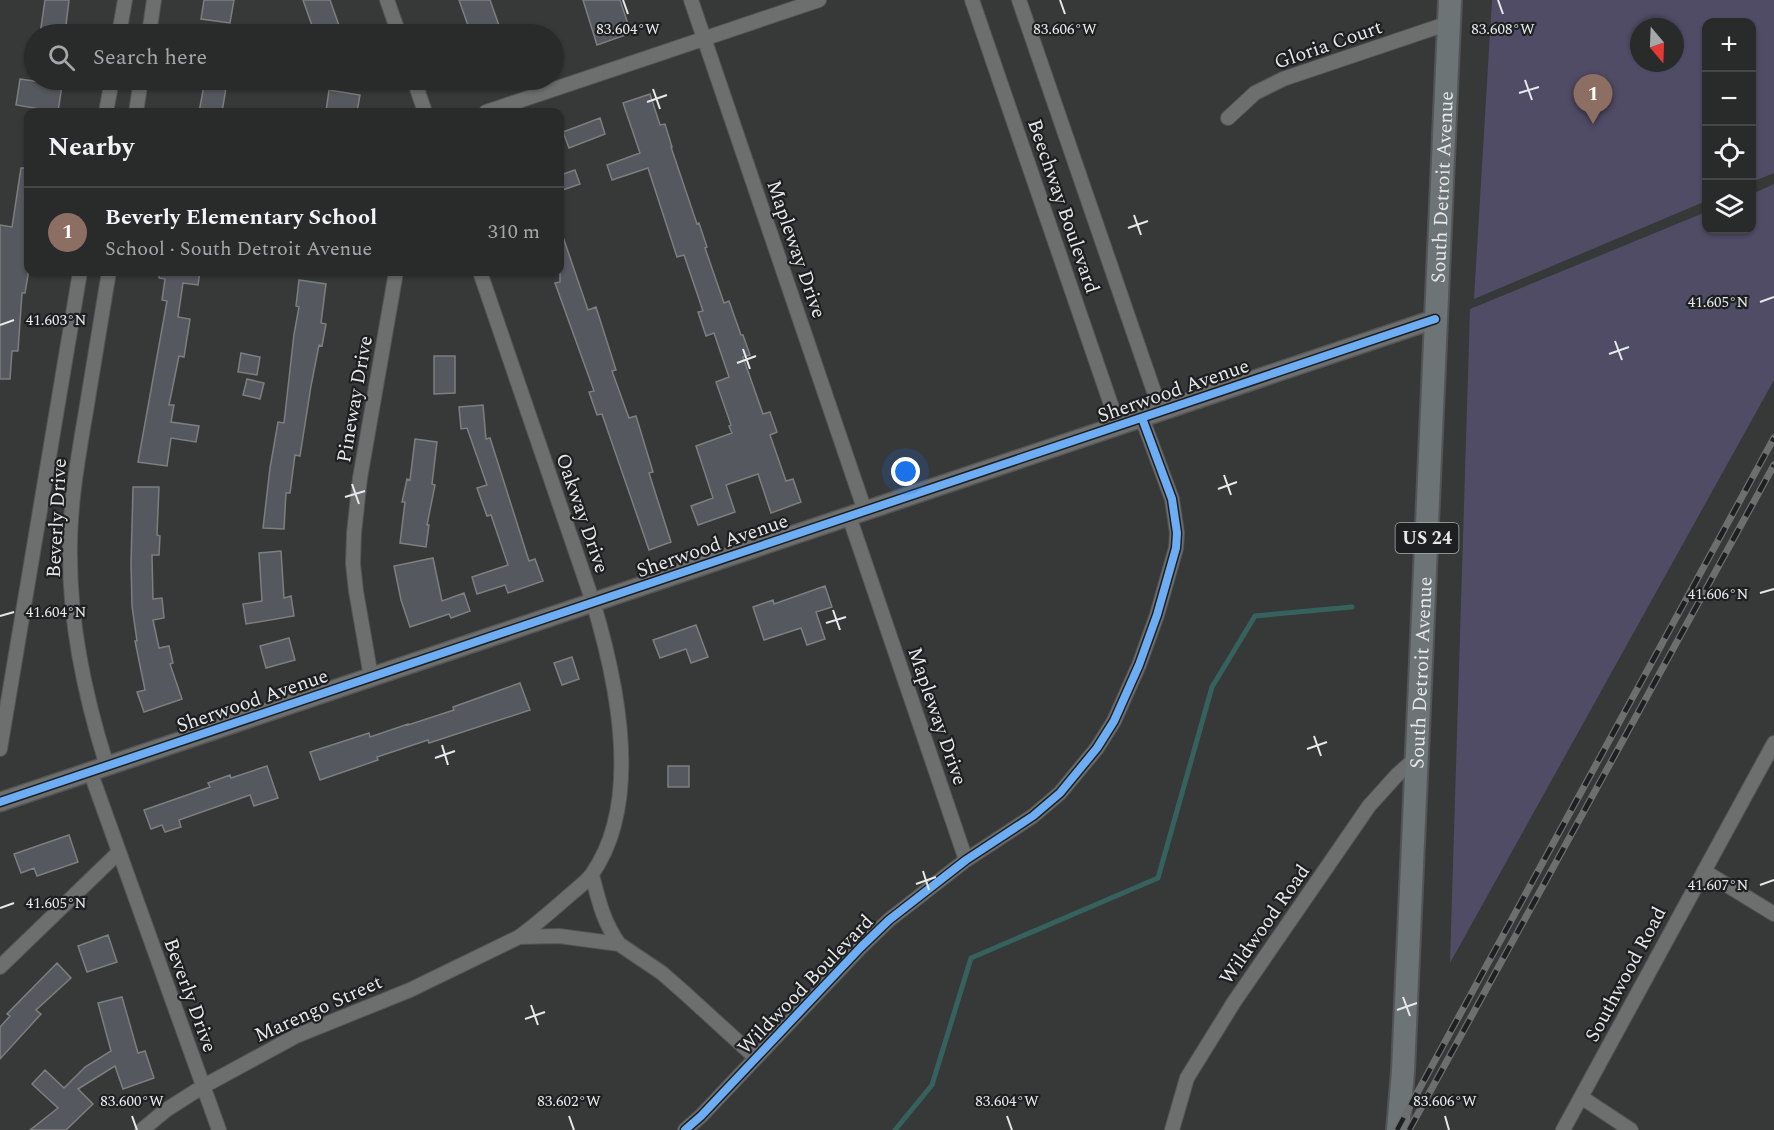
<!DOCTYPE html>
<meta charset="utf-8">
<style>
:root{--surface:#292a2a;--page:#313232;--text:#f1f3f6;--muted:#a5a7a8;--line:#454647;--accent:#a9aaab}
body{margin:0;font-family:Spectral,serif;background:var(--page);color:var(--text)}
.controls{position:absolute;right:18px;top:18px;display:grid;overflow:hidden;border-radius:12px;box-shadow:0 2px 4px #0004}
.controls button{width:54px;height:54px;display:grid;place-items:center;padding:0;border:0;border-bottom:2px solid var(--line);background:var(--surface);color:var(--text);font:30px sans-serif}
.compass{position:absolute;left:1630px;top:18px;width:54px;height:54px;border-radius:50%;background:var(--surface);box-shadow:0 2px 4px #0004;rotate:161deg}
.you{position:absolute;left:906px;top:472px;width:21px;height:21px;margin:-15px;border:4px solid #fff;border-radius:50%;background:#1a73e8;box-shadow:0 0 0 9px #1a73e833}
.badge{display:grid;place-items:center;width:39px;height:39px;border-radius:50%;background:var(--accent);color:#fff;font-size:20px;font-weight:700}
.pin{position:absolute;translate:-50% -50px;filter:drop-shadow(0 2px 3px #0008)}
.pin::after{content:'';position:absolute;top:32px;width:21px;height:18px;background:inherit;clip-path:polygon(0 0,100% 0,50% 100%)}
.list{margin:0;padding:0;list-style:none}
h2{display:flex;justify-content:space-between;align-items:center;height:78px;margin:0;padding:0 24px;font-size:26px}
h2 small{font-size:20px;font-weight:400;color:var(--muted)}
.list li{display:grid;grid-template-columns:39px 1fr auto;gap:18px;align-items:center;box-sizing:border-box;height:90px;padding:0 24px;border-top:2px solid var(--line)}
.list b{display:block;font-size:22px;white-space:nowrap}
.list p{margin:0;font-size:20px;white-space:nowrap;color:var(--muted)}
.list em{font-size:20px;font-style:normal;color:var(--muted)}
.icon{flex:none;width:33px;height:33px;fill:none;stroke:currentColor;stroke-width:2;stroke-linecap:round;stroke-linejoin:round}
.map{position:relative;flex:none;width:1774px;height:1130px;overflow:hidden}
.search{position:absolute;background:var(--surface);box-shadow:0 2px 4px #0004;left:24px;top:24px;width:540px;height:66px;display:flex;align-items:center;gap:15px;box-sizing:border-box;padding:0 21px;border-radius:33px;color:var(--muted);font-size:22px}
.panel{position:absolute;background:var(--surface);box-shadow:0 2px 4px #0004;left:24px;top:108px;width:540px;height:168px;border-radius:12px}
.map>svg:first-child{display:block}
.green{fill:#514c66;fill-rule:evenodd}
.lines{fill:none;stroke-linecap:round;stroke-linejoin:round}
.stream{stroke:#36625e;stroke-width:5}
.building{fill:#55585e;stroke:#7d7e7f;stroke-width:1.5}
.minor-casing{stroke:#535455;stroke-width:16}
.tertiary-casing{stroke:#535455;stroke-width:21}
.primary-casing{stroke:#535455;stroke-width:26}
.minor{stroke:#6d6e6e;stroke-width:14}
.tertiary{stroke:#6d6e6e;stroke-width:18}
.primary{stroke:#6c7476;stroke-width:22}
.rail-casing{stroke:#6d6e6e;stroke-width:7}
.rail{stroke:#1e1f20;stroke-width:4.5;stroke-dasharray:14;stroke-linecap:butt}
.cycleway-casing{stroke:#1e1f20;stroke-width:11}
.cycleway{stroke:#6dadf4;stroke-width:8}
.ticks{fill:none;stroke:#e6e8e9;stroke-width:2}
.labels{text-anchor:middle;stroke-width:4.5;stroke-linejoin:round;paint-order:stroke}
.shield{fill:#1e1f20;stroke:#aaacad;stroke-width:1.5}
.shield-label{font-size:18px;font-weight:bold;fill:#e6e8e9}
.street-label{font-size:20px;fill:#e6e8e9;stroke:#1e1f20}
.ticks-label{font-size:15px;text-anchor:middle;fill:#e6e8e9;stroke:#1e1f20;stroke-width:4.5;stroke-linejoin:round;paint-order:stroke}
</style>
<div class="map">
<svg width="1774" height="1130" viewBox="0 0 1774 1130">
<rect width="100%" height="100%" fill="#373838"/>
<path class="green" d="M1492,0H1774V173L1752,182V22H1706V201L1474,299ZM1639,27H1675V63H1639Z
M1774,184V380L1450,963L1470,309L1706,212V230H1752V194Z"/>
<g class="lines">
<path class="stream" d="M895,1130L932,1085L971,958L1158,878L1212,687L1255,616L1352,607"/>
</g>
<path class="building" d="M45,0H69L65,34H40Z
M204,0H234L230,23L201,19Z
M303,0H330L342,34H315Z
M459,0H490L502,34H471Z
M583,0H620L631,33L597,45Z
M20,79L62,85L58,112L16,105Z
M205,80L227,82L222,112H199Z
M329,90L360,95L357,112L326,111Z
M650,94L660,125L665,124L672,147H671L697,224L699,223L707,247L705,248L724,303L729,301L741,335H743L750,355L743,357L763,414L770,412L777,432L770,435L786,481L793,479L801,502L771,513L758,474L726,485L735,512L698,525L691,506L713,498L696,446L732,433L729,426L731,425L716,382L729,377L714,333L706,336L698,312L703,311L684,255L677,257L648,168L612,180L607,165L640,153L623,103Z
M600,118L605,134L569,148L563,132Z
M21,168H28V275L25,293H22L18,351H12L10,379H0V225L12,227Z
M575,170L580,184L560,191V175Z
M560,234H562L588,310L596,307L616,370L612,371L629,418L636,416L653,472L649,473L671,542L649,550L602,414L597,415L589,392L594,391L555,283L560,282Z
M160,272H200L198,285L183,283L178,317L190,319L184,357L179,356L169,405H174L171,422L199,426L196,442L171,438L167,466L138,462L167,301L162,300L165,279L159,278Z
M299,280L326,284L321,323L326,324L322,346L319,345L311,386L300,456L295,455L290,493H286L284,529L263,528L270,468L278,422L284,423L294,334L299,307L296,306Z
M241,353L260,357L257,375L238,372Z
M434,356H455V393L434,394Z
M247,379L264,383L260,399L243,395Z
M483,405L486,439L490,438L529,561L535,559L543,581L508,593L505,585L477,594L472,577L508,565L491,515L487,516L477,488L487,485L467,428L461,429L459,407Z
M415,439L437,442L432,484L435,485L427,525H429L426,547L400,543L405,502H402L407,479L410,480Z
M133,487H159L157,535L160,536L159,555H152L153,599L162,598L164,618L153,620L159,648L169,646L173,663L170,664L182,699L144,712L137,692L145,690L135,641H137L132,606L131,563Z
M281,551L284,598L291,596L294,616L246,624L243,604L262,601L259,553Z
M433,558L442,601L464,593L470,611L451,618L449,614L410,627L401,600L394,566Z
M825,586L832,607L816,612L825,639L807,645L801,628L764,640L753,607L773,600L774,604Z
M696,625L708,657L691,663L686,649L660,658L653,640Z
M289,638L295,660L266,668L260,646Z
M572,657L579,679L562,685L554,663Z
M520,683L530,710L429,743L428,740L377,757L378,760L320,780L310,752L369,733L370,737L408,724V725L454,710L453,707Z
M267,766L278,798L254,806L250,795L179,820L181,827L165,832L162,825L151,829L144,810L210,787L208,783L230,775L231,778Z
M668,766H689V787H668Z
M69,835L78,862L37,876L34,868L21,873L14,854Z
M108,935L117,962L87,972L78,946Z
M57,963L71,978L36,1010L41,1014L0,1059V1027L10,1016L7,1014Z
M122,997L138,1053L145,1051L154,1078L123,1089L115,1066L78,1089L93,1104L66,1130H30L58,1108L32,1084L45,1070L64,1088L85,1067L111,1051L98,1003Z"/>
<g class="lines">
<g class="minor-casing">
<path id="minor" d="M387,0L399,34
M691,0L865,511
M972,0L1118,425
M1019,0L1161,412
M119,34L125,0
M149,34L154,0
M414,80L425,112
M106,112L112,80
M136,112L141,80
M486,112L819,0
M1228,118L1255,93L1283,79L1449,23
M480,272L593,602C617,681 643,801 592,874C587,881 579,887 572,893C555,908 538,923 519,937
M849,516L966,860
M371,677L356,591L353,564L354,533L360,478L396,272
M0,749L80,272
M107,766C85,697 70,628 70,556C69,507 78,458 86,411C94,364 101,318 109,272
M90,771L219,1130
M1704,871L1774,914
M592,875C599,902 603,921 619,944
M0,967L119,852
M1581,1097L1631,1130
M142,1130L166,1110L202,1087L296,1036L410,990L519,937L559,936L619,944L662,973L687,995L756,1058
M685,1130L701,1116L861,947L889,920L966,860L1033,816L1060,793L1097,748L1114,721L1139,665L1157,615L1176,548L1177,533L1172,499L1142,418
M1172,1130L1187,1078L1234,1002L1369,806L1397,775L1417,757
M1563,1130L1774,743"/>
</g>
<g class="tertiary-casing">
<path id="tertiary" d="M0,802L1435,319"/>
</g>
<g class="primary-casing">
<g id="primary">
<path id="s1" d="M1398,1130L1403,1071L1450,0"/>
</g>
</g>
<use href="#minor" class="minor"/>
<use href="#tertiary" class="tertiary"/>
<use href="#primary" class="primary"/>
<g class="rail-casing">
<path id="rail" d="M1397,1130L1774,438
M1409,1130L1774,465"/>
</g>
<use href="#rail" class="rail"/>
<g class="cycleway-casing">
<path id="cycleway" d="M0,802L1435,319
M685,1130L701,1116L861,947L889,920L966,860L1033,816L1060,793L1097,748L1114,721L1139,665L1157,615L1176,548L1177,533L1172,499L1142,418"/>
</g>
<use href="#cycleway" class="cycleway"/>
</g>
<path class="ticks" d="M623,0L628,14M1060,0L1065,14M1498,0L1503,14M1525,80L1532,100M653,89L660,109M1519,93L1539,87M647,102L667,95M1134,215L1141,235M1128,228L1148,221M1760,302L1774,297M0,325L14,320M1615,341L1622,360M743,349L750,369M1609,354L1629,347M737,363L756,356M1224,475L1231,495M352,484L359,504M1218,489L1237,482M345,497L365,491M1760,593L1774,589M833,610L840,630M0,616L14,612M826,623L846,617M1314,736L1321,756M442,745L448,765M1307,749L1327,742M435,758L455,751M923,871L929,890M916,884L936,877M1760,885L1774,880M0,908L14,903M1403,997L1410,1016M531,1005L538,1025M1397,1010L1417,1003M525,1019L545,1012M132,1116L137,1130M569,1116L574,1130M1007,1116L1012,1130M1445,1116L1449,1130"/>
<g class="labels">
<rect class="shield" x="1395.5" y="523" width="63" height="30" rx="4.5"/>
<g class="shield-label">
<text x="1427" y="544">US 24</text>
</g>
<g class="street-label">
<text transform="translate(1328 44) rotate(-19)" y="7">Gloria Court</text>
<text dy="7" stroke="none"><textPath href="#s1" startOffset="944">South Detroit Avenue</textPath></text>
<text transform="translate(1064 206) rotate(71)" y="7">Beechway Boulevard</text>
<text transform="translate(797 249) rotate(71)" y="7">Mapleway Drive</text>
<text transform="translate(1173 390) rotate(-19)" y="7">Sherwood Avenue</text>
<text transform="translate(354 399) rotate(-80)" y="7">Pineway Drive</text>
<text transform="translate(583 513) rotate(71)" y="7">Oakway Drive</text>
<text transform="translate(56 518) rotate(-87)" y="7">Beverly Drive</text>
<text transform="translate(712 545) rotate(-19)" y="7">Sherwood Avenue</text>
<text dy="7" stroke="none"><textPath href="#s1" startOffset="458">South Detroit Avenue</textPath></text>
<text transform="translate(252 700) rotate(-19)" y="7">Sherwood Avenue</text>
<text transform="translate(938 716) rotate(71)" y="7">Mapleway Drive</text>
<text transform="translate(1264 924) rotate(-55)" y="7">Wildwood Road</text>
<text transform="translate(1625 974) rotate(-62)" y="7">Southwood Road</text>
<text transform="translate(805 984) rotate(-46)" y="7">Wildwood Boulevard</text>
<text transform="translate(191 995) rotate(70)" y="7">Beverly Drive</text>
<text transform="translate(318 1008) rotate(-24)" y="7">Marengo Street</text>
</g>
</g>
<g class="ticks-label">
<text x="628" y="34">83.604°W</text>
<text x="1065" y="34">83.606°W</text>
<text x="1503" y="34">83.608°W</text>
<text x="1718" y="307">41.605°N</text>
<text x="56" y="325">41.603°N</text>
<text x="1718" y="599">41.606°N</text>
<text x="56" y="617">41.604°N</text>
<text x="1718" y="890">41.607°N</text>
<text x="56" y="908">41.605°N</text>
<text x="132" y="1106">83.600°W</text>
<text x="569" y="1106">83.602°W</text>
<text x="1007" y="1106">83.604°W</text>
<text x="1445" y="1106">83.606°W</text>
</g>
</svg>
<div class="controls">
<button>+</button>
<button>−</button>
<button><svg class="icon" aria-label="locate" viewBox="0 0 24 24"><circle cx="12" cy="12" r="6"/><path d="M12 2v4M12 18v4M2 12h4M18 12h4"/></svg></button>
<button><svg class="icon" aria-label="layers" viewBox="0 0 24 24"><path d="M12 4l9 5-9 5-9-5zM3 14l9 5 9-5"/></svg></button>
</div>
<svg class="compass" viewBox="-18 -18 36 36"><path d="M0-13l5 13h-10z" fill="#e53935"/><path d="M0 13l5-13h-10z" fill="#a5a7a8"/></svg>
<div class="you"></div>
<div class="pin badge" style="left:1593px;top:124px;background:#8d6e63">1</div>
<div class="search"><svg class="icon" aria-label="search" viewBox="0 0 24 24"><circle cx="10" cy="10" r="6"/><path d="M15 15l6 6"/></svg>Search here</div>
<section class="panel">
<h2>Nearby<small></small></h2>
<ul class="list">
<li><span class="badge" style="background:#8d6e63">1</span><div><b>Beverly Elementary School</b><p>School · South Detroit Avenue</p></div><em>310 m</em></li>
</ul>
</section>
</div>
